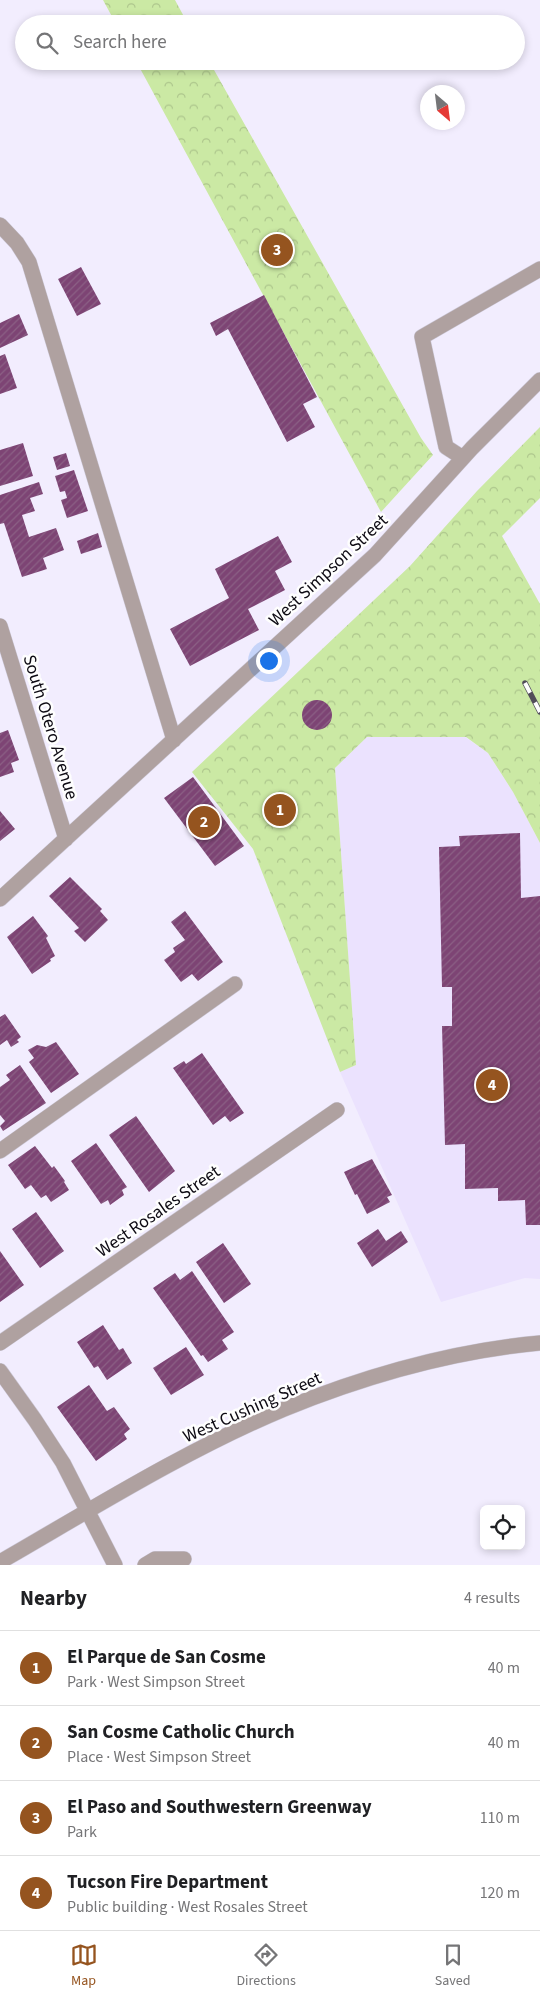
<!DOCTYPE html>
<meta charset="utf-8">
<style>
:root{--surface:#fff;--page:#f2f2f2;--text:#202124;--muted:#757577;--line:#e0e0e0;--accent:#95541f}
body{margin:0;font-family:"Source Sans 3",sans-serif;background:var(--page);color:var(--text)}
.controls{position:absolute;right:15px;bottom:15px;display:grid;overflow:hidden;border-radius:8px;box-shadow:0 2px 8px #0003}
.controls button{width:45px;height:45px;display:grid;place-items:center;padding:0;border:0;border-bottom:1px solid var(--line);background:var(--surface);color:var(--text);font:25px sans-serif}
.compass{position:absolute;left:420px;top:85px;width:45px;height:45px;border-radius:50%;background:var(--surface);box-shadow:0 2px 8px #0003;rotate:152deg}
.you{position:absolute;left:268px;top:660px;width:18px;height:18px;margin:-12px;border:4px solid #fff;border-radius:50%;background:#1a73e8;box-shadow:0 0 0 8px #1a73e833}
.badge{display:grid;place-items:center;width:32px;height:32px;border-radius:50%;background:var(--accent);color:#fff;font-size:16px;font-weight:700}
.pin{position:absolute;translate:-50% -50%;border:2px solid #fff;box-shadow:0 1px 5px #0006}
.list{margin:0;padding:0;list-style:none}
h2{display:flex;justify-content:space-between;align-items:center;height:65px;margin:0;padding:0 20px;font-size:21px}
h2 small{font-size:16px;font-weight:400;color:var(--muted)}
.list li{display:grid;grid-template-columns:32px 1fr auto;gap:15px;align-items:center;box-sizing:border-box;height:75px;padding:0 20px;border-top:1px solid var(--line)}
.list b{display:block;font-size:19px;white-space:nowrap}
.list p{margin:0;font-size:16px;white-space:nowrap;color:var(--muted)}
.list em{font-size:16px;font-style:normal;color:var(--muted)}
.icon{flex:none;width:28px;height:28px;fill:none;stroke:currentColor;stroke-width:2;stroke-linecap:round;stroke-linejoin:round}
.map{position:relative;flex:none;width:540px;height:1565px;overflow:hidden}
.search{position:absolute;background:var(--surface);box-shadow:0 2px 8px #0003;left:15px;right:15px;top:15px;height:55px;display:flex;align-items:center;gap:12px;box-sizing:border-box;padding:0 18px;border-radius:28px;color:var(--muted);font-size:19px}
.sheet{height:365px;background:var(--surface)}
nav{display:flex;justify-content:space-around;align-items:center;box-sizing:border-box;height:70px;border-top:1px solid var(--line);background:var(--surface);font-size:14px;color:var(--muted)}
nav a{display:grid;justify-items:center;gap:2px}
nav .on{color:var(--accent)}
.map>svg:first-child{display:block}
.built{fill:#ebe2fe}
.park{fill:url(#park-crowns)}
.building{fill:url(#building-hatch)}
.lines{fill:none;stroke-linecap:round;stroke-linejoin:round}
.minor-casing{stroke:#cdc9d8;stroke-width:16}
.minor{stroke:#afa1a0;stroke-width:15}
.rail-casing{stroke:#514d59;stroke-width:5.5}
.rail{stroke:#fefefe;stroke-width:4;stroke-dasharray:11;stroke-linecap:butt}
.labels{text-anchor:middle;stroke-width:5;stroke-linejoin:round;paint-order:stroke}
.street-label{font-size:18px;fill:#0d0a13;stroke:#fefefe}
</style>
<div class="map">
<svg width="540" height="1565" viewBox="0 0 540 1565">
<defs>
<pattern id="park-crowns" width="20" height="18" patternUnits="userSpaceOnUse" patternTransform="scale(1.25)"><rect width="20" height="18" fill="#cbe9a4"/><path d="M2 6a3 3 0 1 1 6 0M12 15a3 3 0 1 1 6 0" fill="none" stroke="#adc68c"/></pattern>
<pattern id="building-hatch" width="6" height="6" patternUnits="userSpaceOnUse" patternTransform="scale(1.25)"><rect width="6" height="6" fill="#7d4474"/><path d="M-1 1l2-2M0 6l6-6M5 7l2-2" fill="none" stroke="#8b6085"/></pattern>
</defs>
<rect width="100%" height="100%" fill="#f2edfe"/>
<path class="built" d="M367,737H465L488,753L513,792L540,843V1279L525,1278L441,1302L340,1072L356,1065L335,768Z"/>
<path class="park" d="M103,0H175L188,24H116Z
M136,61H209L421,438L433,455L381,512Z
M540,427V498L502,536L540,604V843L513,792L488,753L466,737H367L335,768L356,1065L340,1072L253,849L192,772L410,566L477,491Z"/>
<path class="building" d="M81,267L101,304L77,316L58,279Z
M264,295L317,397L303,404L315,427L287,442L228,329L216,336L210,323Z
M19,314L28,335L0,348V323Z
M5,354L17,388L0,394V356Z
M23,443L33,476L0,486V450Z
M66,453L70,466L57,470L53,457Z
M74,470L88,511L67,518L61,500L67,498L65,491L60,492L55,476Z
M39,482L43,494L30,498L35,511L22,515L29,537L56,528L64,550L43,558L47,569L22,577L4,523L0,524V495Z
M98,533L102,547L81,554L77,541Z
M278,536L292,562L275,571L285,590L248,609L259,630L190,666L170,629L229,598L215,569Z
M302 715a15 15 0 1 1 30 0a15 15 0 1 1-30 0Z
M8,730L19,760L11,763L14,772L0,777V733Z
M193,777L244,846L215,866L164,798Z
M0,811L15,829L0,841Z
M520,833L521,898L540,896V1225H526L525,1200L498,1201V1188L465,1189V1144L445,1145L442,1026H452V987H442L439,847L460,846L459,836Z
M70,877L102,909L100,911L108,920L85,942L74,931L79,928L49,896Z
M185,911L223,962L198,981L192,974L181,982L164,960L175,952L173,948L185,940L171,922Z
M33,916L48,936L46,938L55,956L50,959L51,961L32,974L7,937Z
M5,1014L21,1037L17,1040L19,1042L11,1047L7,1040L0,1045V1017Z
M56,1042L79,1074L51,1093L29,1062L34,1058L28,1050L37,1045L46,1047Z
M202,1053L244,1113L230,1122L225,1116L213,1125L173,1068L184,1061L186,1064Z
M20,1065L46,1103L3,1131L0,1126L5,1121L0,1115V1087L10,1080L6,1075Z
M136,1116L175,1171L149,1192L109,1135Z
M96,1143L127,1187L122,1190L124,1195L110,1205L108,1200L101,1204L71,1161Z
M35,1146L52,1168L54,1166L65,1181L64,1182L69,1190L51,1202L46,1195L41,1198L31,1185L25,1189L8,1165Z
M372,1159L392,1195L387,1197L390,1202L367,1214L357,1194L355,1195L344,1172Z
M36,1212L64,1251L40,1268L12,1229Z
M378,1229L386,1241L401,1231L408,1242L372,1267L357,1243Z
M223,1243L251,1284L224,1303L196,1262Z
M0,1251L24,1285L0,1302Z
M192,1271L234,1332L222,1340L228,1349L208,1362L203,1355L201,1356L153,1288L175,1273L180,1280Z
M103,1325L119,1350L123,1348L132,1363L107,1380L98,1366L94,1368L77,1342Z
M186,1347L204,1375L171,1395L153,1368Z
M89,1385L107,1411L114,1407L130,1429L124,1434L127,1439L96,1461L57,1407Z"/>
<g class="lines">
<g class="minor-casing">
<path id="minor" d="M0,225L17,243L29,262L174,740
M463,458L446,447L422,337L540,269
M0,626L66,839
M0,899L375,555L472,448L540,380
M0,1151L235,984
M0,1343L337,1110
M0,1371L35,1420L63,1463L115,1565
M0,1562C92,1509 186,1450 284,1409C365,1376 453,1351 540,1343
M145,1565L155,1559H184"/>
</g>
<use href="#minor" class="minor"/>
<g class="rail-casing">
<path id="rail" d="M525,683L540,712"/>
</g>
<use href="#rail" class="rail"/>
</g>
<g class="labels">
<g class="street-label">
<text transform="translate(328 570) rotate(-43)" y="6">West Simpson Street</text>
<text transform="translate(51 727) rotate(73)" y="6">South Otero Avenue</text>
<text transform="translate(158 1211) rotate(-35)" y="6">West Rosales Street</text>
<text transform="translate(252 1407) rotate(-24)" y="6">West Cushing Street</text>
</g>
</g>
</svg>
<div class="controls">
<button><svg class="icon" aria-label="locate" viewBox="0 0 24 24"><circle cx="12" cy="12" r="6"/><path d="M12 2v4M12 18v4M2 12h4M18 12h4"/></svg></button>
</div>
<svg class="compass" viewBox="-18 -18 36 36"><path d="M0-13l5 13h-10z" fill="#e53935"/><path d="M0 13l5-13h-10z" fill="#757577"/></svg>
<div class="you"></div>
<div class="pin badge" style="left:280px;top:810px">1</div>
<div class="pin badge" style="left:204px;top:822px">2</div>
<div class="pin badge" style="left:277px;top:250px">3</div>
<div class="pin badge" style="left:492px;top:1085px">4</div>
<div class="search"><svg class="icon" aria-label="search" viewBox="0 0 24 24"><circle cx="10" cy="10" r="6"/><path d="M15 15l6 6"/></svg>Search here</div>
</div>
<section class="sheet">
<h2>Nearby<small>4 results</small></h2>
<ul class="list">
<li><span class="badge">1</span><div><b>El Parque de San Cosme</b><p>Park · West Simpson Street</p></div><em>40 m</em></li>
<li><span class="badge">2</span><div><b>San Cosme Catholic Church</b><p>Place · West Simpson Street</p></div><em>40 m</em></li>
<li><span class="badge">3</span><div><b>El Paso and Southwestern Greenway</b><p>Park</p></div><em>110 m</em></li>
<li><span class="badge">4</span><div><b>Tucson Fire Department</b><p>Public building · West Rosales Street</p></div><em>120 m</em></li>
</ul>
</section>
<nav>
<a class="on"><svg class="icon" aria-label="map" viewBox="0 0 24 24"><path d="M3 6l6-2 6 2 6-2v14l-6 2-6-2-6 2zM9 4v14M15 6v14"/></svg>Map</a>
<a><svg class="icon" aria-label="directions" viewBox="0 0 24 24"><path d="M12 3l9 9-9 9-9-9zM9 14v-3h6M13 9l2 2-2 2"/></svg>Directions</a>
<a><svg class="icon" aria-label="saved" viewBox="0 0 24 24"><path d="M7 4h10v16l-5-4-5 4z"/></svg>Saved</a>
</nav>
